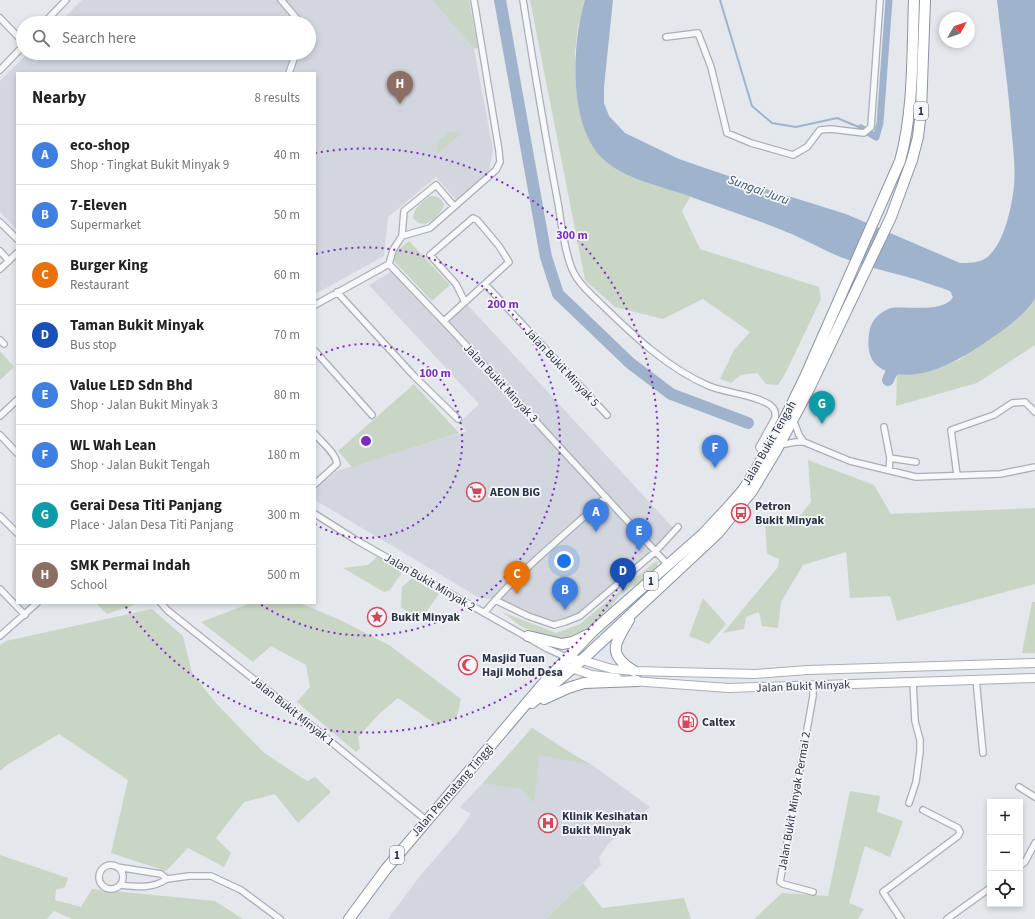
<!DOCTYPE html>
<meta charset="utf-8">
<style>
:root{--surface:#fff;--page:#f6f6f6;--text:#222;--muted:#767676;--line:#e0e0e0;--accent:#b45309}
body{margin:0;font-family:"Source Sans 3",sans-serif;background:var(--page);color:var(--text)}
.controls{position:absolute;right:12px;bottom:12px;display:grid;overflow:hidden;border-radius:0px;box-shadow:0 2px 6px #0003}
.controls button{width:36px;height:36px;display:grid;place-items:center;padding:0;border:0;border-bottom:1px solid var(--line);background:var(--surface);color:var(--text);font:20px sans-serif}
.compass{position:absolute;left:939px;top:12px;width:36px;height:36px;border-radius:50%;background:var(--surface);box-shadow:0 2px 6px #0003;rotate:50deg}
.you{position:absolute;left:564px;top:561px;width:14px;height:14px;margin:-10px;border:3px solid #fff;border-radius:50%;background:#1a73e8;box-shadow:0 0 0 6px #1a73e833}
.badge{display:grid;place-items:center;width:26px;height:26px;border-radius:50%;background:var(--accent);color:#fff;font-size:13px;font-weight:700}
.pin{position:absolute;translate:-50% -33px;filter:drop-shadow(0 1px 2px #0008)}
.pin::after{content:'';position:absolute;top:21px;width:14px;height:12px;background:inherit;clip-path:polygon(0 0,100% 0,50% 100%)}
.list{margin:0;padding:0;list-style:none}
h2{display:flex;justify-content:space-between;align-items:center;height:52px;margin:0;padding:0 16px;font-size:17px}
h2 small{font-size:13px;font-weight:400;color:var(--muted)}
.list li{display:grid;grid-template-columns:26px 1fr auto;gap:12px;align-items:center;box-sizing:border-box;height:60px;padding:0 16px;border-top:1px solid var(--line)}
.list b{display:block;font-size:15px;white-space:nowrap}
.list p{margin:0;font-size:13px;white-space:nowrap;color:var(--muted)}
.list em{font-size:13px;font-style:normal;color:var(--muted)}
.icon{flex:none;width:22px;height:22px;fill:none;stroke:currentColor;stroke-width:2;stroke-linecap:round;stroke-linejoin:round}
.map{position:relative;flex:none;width:1035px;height:919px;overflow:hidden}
.search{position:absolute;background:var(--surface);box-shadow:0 2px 6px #0003;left:16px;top:16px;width:300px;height:44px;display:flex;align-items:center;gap:10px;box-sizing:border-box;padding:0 14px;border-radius:22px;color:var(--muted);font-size:15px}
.panel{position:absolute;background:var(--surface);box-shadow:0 2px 6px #0003;left:16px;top:72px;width:300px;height:532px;border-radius:0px}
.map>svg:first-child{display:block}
.built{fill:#d2d6de}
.green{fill:#c9d6c5}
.water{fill:#9fb4cc}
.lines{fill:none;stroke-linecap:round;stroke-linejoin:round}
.stream{stroke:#9fb4cc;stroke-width:2}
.canal{stroke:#9fb4cc;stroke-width:7}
.river{stroke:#9fb4cc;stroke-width:12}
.street-casing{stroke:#a9aeb7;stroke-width:8}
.secondary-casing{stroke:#a9aeb7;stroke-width:10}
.highway-casing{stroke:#8b94a3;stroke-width:12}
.street{stroke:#f7f8fa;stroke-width:5.5}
.secondary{stroke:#fff;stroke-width:8}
.highway{stroke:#fff;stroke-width:10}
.ring{fill:none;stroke:#7b2cbf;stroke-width:2;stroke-dasharray:2 4}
.labels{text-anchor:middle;stroke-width:3.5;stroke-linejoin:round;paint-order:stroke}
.shield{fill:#f4f6f9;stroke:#676e7b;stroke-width:1}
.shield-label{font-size:11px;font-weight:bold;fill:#2b3445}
.street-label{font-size:12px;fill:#2b3445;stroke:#f4f6f9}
.poi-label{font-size:12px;font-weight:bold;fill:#2b3445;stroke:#f4f6f9;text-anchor:start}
.water-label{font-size:13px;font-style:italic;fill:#34527a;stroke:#f4f6f9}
.centre{fill:#7b2cbf;stroke:#f4f6f9;stroke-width:2}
.ring-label{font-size:12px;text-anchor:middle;font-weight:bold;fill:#7b2cbf;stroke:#f4f6f9;stroke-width:3.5;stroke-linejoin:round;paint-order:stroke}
</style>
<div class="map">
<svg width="1035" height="919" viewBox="0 0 1035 919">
<rect width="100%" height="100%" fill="#e4e7ec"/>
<path class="built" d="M82,0H432L474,49L493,150L489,171L456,200L436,177L388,217L384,256L315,294V73H17V230L0,212V81L28,53H309V23H59Z
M394,270L444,321L465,302L675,530L655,552L580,616L554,625L495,600L478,597L315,500V476L322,483L337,471L467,431L459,423L479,404L369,285Z
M532,728L574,755L592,765L650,807L608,844L599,858L601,865L546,919H388L420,876L458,832L471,814L460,807L483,783Z"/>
<path class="green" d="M432,0H469L478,48L474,49Z
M530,0H585L578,27L575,53L576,87L633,177L691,196L682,211L700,249L819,287L821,299L785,374L778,385L766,384L757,373L741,375L731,383L720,379L734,350L750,332L703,299L663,319L615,307L585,280Z
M454,131L461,134L438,153L436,145L440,139L447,134L446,133Z
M430,196C439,196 441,198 444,205C442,212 432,223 424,224C419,224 416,221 413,218C414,207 422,203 430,196Z
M409,241L450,285L432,301L394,261L397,251Z
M1035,299V345L977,383L896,406L897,374L919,373L935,369L959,360L1031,305Z
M0,351L14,367L0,380Z
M414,384L459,433L352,467L338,451Z
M808,460L874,485L891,514L1035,508V584L897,621L890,596L850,598L846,552L803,565L781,602L778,628L762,626L759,612L746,617L744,629L723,633L778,567L779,559L767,554L765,523H794L811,502Z
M377,557L402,572L390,590L384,592L343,568L368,565Z
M656,561L658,563L657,567L640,583L628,589L619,596L610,608L580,635L566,642L544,637L519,625L502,612L556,633L580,624Z
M412,578L439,594L427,611L413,616L401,607L402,587Z
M703,598L726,624L709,644L689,636Z
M1032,602H1035V653H1022Z
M96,603H139L107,614Z
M251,603H299L338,619L389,645L461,699L457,717L437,725L398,698L380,713L358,737L360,748L356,752L297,702L310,687L306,665L271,646L253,662L201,622Z
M152,609L183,636L192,673L214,701L263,752L307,781L315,777L331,792L298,823L275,794L244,802L216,838L231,853L224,867L188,848L166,871L111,853L128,780L59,734L7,765L0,771V645L6,641Z
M532,728L574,755L592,765L539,755L534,803L521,789L483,783Z
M850,791L880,796L877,812L903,821L890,857L865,846L849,903L864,909L858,919H754L782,893L828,896Z
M0,855L68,878L65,887L56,890L55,900L81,907L92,889L215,901L243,919H72L54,911L47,919H0Z
M583,883L602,908L684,898L691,919H546Z"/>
<path class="water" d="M585,0H613L604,87V103L609,116L625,133L679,159L769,190L846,214L960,263C968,263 979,263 986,258C1003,246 1010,213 1013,194C1016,176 1014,155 1012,136C1009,91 1002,45 997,0H1035V299C1022,318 1002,331 983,344C956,362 916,385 884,370C869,363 867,349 869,334C870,321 879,312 891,308C907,306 944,313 953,297L950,291C935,286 919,280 904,276C886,271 866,267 849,260C830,254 812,243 794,235C761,221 727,210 694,198C664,186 625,181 601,157C568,123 572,42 585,0Z"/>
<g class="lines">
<path class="stream" d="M720,0L752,106L772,123L796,127L837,118L861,128"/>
<path class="canal" d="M861,128L876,137L880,123L889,0"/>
<path class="river" d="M500,0L546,257L558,294L630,363L671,394L748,423
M888,380L891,373L902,361"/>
<g class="street-casing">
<path id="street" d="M281,0L299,21V23
M523,0C534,68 545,135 558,203C561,221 565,257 574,273C579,284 589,292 597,300C631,333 665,367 709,386C726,393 756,395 770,405C774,408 776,413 775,418L759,447L762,452L765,453
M0,18L23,42
M44,23L66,0
M666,37L698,33L711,67L727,133L751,143L793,155L807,147L820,130L831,129L864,133L871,127L880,0
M0,70L23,46
M289,73L296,53
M0,222L17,239
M402,236L404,211L436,185L454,206
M0,251L9,261
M389,264L393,250L402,236L430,228L496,170L500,162L499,151L474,0
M0,269L17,253
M485,284L607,415
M337,292L414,376L458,419
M315,305L389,264L451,329L669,566
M444,321L509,262L499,246L477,220L473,218L430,255L456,284L465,302
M0,340L4,344
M315,351L372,415
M0,416L17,400
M793,419L799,435L804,442
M884,427L890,458L889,470
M315,434C322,443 336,453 337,464L315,484
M0,435L17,453
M779,445L796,442H804L850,461L916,477L1000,474L1035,467
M890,458L916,462
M957,475L951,430L994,415L1012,403L1025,402L1035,412
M315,514L356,540L546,648L568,658
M0,516L17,533
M0,589L25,615
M495,600L528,616L554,625L565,622L580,616L600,599L655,552L678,527
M161,603L167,610L296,713L426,820
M484,613C520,570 565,535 606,497
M0,636L37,603
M976,679L983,753
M1019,787L1035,797
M909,803L916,782L920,752V740L915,721L913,682
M99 877a12 12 0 1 1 24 0a12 12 0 1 1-24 0Z
M1020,866L1025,862L1035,843
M117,867L161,874L167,879L189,876H211L241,890L280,919
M120,885C137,887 152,889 167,879
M813,892L783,884L780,882L813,696V685
M901,919L883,892L958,836L960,832L958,828L923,810
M947,919L990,888"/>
</g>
<g class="secondary-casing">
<path id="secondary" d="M569,659L582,660L612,669L634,671L755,674L808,670L1035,663
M568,667L592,675L617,678
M632,681L729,688L1035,678"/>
</g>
<g class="highway-casing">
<path id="highway" d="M629,620C615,643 606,654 634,671
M528,636L562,644L573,642L587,635
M544,699L568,688L584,683L637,681
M532,703L582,660L718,533L752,491L776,451L808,391L891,217L912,160L918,137L921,111L925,0
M349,919L386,869L542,685L593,631L703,534L730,505L743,490L754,473L785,418L805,377L900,161C914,111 912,52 914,0"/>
</g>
<use href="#street" class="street"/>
<use href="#secondary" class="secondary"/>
<use href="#highway" class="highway"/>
</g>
<g class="ring">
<path d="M315 358A97 97 0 1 1 315 524"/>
<path d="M316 254A194 194 0 1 1 260 604"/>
<path d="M315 153A292 292 0 1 1 124 604"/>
</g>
<defs>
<g id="supermarket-ring" transform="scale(1)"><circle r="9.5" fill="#f4f6f9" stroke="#d1495b" stroke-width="1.5"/><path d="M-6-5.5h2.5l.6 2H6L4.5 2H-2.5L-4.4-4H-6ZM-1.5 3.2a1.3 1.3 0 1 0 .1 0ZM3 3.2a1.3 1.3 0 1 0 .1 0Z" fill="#d1495b"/></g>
<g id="bus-ring" transform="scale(1)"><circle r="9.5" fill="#f4f6f9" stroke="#d1495b" stroke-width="1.5"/><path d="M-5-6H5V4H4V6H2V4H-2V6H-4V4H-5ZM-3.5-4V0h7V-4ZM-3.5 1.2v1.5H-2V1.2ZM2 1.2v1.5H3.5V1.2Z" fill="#d1495b"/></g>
<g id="sight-ring" transform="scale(1)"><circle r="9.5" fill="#f4f6f9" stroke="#d1495b" stroke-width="1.5"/><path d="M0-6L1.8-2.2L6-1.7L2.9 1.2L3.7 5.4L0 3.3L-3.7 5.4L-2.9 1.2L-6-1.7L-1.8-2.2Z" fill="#d1495b"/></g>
<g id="mosque-ring" transform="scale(1)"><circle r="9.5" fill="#f4f6f9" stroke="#d1495b" stroke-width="1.5"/><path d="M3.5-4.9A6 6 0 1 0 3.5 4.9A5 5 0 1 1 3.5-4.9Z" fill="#d1495b"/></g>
<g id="fuel-ring" transform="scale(1)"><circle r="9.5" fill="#f4f6f9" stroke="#d1495b" stroke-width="1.5"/><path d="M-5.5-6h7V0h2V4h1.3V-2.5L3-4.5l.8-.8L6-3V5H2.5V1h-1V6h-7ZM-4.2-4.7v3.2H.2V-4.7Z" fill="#d1495b"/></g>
<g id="hospital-ring" transform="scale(1)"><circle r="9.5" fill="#f4f6f9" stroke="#d1495b" stroke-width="1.5"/><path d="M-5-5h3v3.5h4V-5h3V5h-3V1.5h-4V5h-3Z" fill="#d1495b"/></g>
</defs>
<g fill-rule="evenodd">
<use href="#supermarket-ring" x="476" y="492"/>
<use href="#bus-ring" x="741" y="513"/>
<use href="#sight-ring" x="377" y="617"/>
<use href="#mosque-ring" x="468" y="665"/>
<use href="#fuel-ring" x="688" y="722"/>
<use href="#hospital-ring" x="548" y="823"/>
</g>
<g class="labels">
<g class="shield">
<rect x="914" y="102" width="14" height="18" rx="3"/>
<rect x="644" y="572" width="14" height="18" rx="3"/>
<rect x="390" y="846" width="14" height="18" rx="3"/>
</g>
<g class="shield-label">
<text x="921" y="115">1</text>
<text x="651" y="585">1</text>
<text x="397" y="859">1</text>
</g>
<g class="street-label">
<text transform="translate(562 367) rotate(47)" y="4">Jalan Bukit Minyak 5</text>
<text transform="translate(501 383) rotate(47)" y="4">Jalan Bukit Minyak 3</text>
<text transform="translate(769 443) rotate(-60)" y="4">Jalan Bukit Tengah</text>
<text transform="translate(430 582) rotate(30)" y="4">Jalan Bukit Minyak 2</text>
<text transform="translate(803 686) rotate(-2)" y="4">Jalan Bukit Minyak</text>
<text transform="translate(293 711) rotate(39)" y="4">Jalan Bukit Minyak 1</text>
<text transform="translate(452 790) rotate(-49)" y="4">Jalan Permatang Tinggi</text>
<text transform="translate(794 801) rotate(-80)" y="4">Jalan Bukit Minyak Permai 2</text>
</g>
<g class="poi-label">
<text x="490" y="496">AEON BiG</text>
<text x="755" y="510">Petron<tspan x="755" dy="14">Bukit Minyak</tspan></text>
<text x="391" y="621">Bukit Minyak</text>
<text x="482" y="662">Masjid Tuan<tspan x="482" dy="14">Haji Mohd Desa</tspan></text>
<text x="702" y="726">Caltex</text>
<text x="562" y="820">Klinik Kesihatan<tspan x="562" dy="14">Bukit Minyak</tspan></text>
</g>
<g class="water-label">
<text transform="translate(759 189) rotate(20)" y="5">Sungai Juru</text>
</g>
</g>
<circle cx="366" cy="441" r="6" class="centre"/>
<g class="ring-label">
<text x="572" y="239">300 m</text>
<text x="503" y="308">200 m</text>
<text x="435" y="377">100 m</text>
</g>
</svg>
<div class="controls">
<button>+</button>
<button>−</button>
<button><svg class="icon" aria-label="locate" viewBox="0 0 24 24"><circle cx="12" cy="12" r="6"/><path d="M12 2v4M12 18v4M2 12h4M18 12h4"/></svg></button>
</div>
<svg class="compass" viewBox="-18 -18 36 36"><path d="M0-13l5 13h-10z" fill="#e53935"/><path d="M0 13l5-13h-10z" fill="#767676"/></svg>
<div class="you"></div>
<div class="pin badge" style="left:596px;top:532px;background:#3f7fe0">A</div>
<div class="pin badge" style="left:565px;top:610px;background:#3f7fe0">B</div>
<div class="pin badge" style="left:517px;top:594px;background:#e8710a">C</div>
<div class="pin badge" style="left:623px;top:591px;background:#1a4fb4">D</div>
<div class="pin badge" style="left:639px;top:551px;background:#3f7fe0">E</div>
<div class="pin badge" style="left:715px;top:468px;background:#3f7fe0">F</div>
<div class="pin badge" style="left:822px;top:424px;background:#0f9aa8">G</div>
<div class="pin badge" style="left:400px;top:104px;background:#8d6e63">H</div>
<div class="search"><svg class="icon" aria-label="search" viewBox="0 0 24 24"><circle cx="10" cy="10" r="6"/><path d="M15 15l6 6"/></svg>Search here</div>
<section class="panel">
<h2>Nearby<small>8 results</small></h2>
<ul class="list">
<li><span class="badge" style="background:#3f7fe0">A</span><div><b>eco-shop</b><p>Shop · Tingkat Bukit Minyak 9</p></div><em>40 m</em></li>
<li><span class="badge" style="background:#3f7fe0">B</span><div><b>7-Eleven</b><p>Supermarket</p></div><em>50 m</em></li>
<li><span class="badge" style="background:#e8710a">C</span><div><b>Burger King</b><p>Restaurant</p></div><em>60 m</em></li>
<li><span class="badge" style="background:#1a4fb4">D</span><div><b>Taman Bukit Minyak</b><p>Bus stop</p></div><em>70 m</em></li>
<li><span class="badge" style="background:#3f7fe0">E</span><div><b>Value LED Sdn Bhd</b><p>Shop · Jalan Bukit Minyak 3</p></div><em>80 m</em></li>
<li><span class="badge" style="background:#3f7fe0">F</span><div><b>WL Wah Lean</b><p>Shop · Jalan Bukit Tengah</p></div><em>180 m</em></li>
<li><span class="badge" style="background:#0f9aa8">G</span><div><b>Gerai Desa Titi Panjang</b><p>Place · Jalan Desa Titi Panjang</p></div><em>300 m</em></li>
<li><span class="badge" style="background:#8d6e63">H</span><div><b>SMK Permai Indah</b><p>School</p></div><em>500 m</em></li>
</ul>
</section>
</div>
